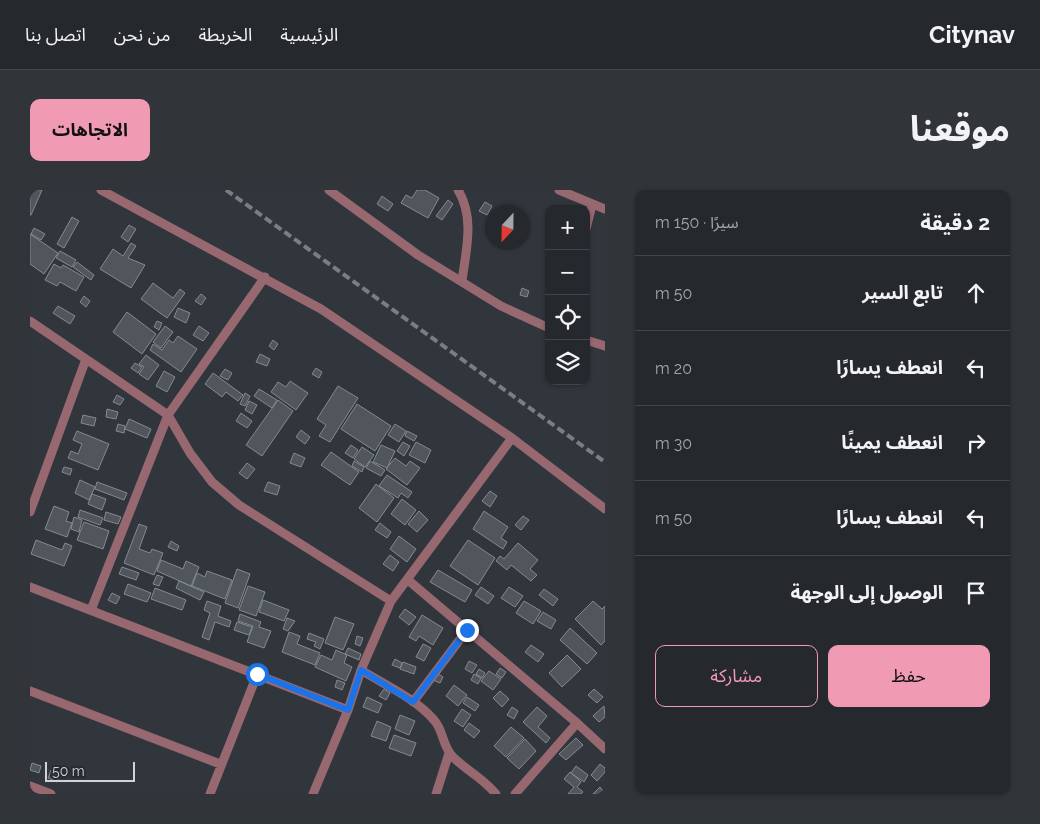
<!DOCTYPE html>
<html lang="ar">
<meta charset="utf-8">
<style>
:root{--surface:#25282d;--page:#313439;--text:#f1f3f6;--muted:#a3a6aa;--line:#424449;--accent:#f19ab4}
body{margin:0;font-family:Raleway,"Noto Sans Arabic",sans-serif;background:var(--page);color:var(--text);direction:rtl}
.controls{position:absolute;right:15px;top:15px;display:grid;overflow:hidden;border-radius:10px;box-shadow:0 1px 4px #0004}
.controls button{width:45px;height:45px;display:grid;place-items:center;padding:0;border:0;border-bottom:1px solid var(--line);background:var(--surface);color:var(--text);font:25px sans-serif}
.compass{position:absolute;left:455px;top:15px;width:45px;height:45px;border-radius:50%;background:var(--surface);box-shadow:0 1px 4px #0004;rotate:202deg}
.scale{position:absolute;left:15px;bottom:12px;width:90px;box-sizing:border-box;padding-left:5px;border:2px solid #d0d3d7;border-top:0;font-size:14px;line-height:18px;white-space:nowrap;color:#d0d3d7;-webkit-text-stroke:4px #272c32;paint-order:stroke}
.stop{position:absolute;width:15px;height:15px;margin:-11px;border:4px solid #1a73e8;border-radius:50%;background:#fff}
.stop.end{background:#1a73e8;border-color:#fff;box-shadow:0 1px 5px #0008}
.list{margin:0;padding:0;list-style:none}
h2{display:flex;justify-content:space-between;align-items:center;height:65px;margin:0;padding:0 20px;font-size:21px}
h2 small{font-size:16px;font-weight:400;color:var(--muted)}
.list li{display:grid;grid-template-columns:32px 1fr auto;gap:15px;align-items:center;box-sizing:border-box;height:75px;padding:0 20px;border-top:1px solid var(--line)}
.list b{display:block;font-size:19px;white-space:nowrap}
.list em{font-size:16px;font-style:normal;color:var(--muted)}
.actions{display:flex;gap:10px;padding:15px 20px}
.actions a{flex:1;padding:11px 0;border:1px solid var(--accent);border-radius:10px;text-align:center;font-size:18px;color:var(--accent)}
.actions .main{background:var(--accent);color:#111}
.icon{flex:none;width:28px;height:28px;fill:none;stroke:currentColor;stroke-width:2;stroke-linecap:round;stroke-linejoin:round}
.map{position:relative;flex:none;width:575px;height:604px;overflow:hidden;direction:ltr;border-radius:10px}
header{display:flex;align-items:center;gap:30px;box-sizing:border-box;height:70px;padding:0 25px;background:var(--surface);border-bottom:1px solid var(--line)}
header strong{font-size:24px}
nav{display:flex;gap:28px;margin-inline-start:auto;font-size:18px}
.intro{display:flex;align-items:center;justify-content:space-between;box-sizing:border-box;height:120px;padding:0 30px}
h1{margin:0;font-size:35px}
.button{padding:12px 22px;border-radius:10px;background:var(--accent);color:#111;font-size:18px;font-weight:700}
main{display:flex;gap:30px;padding:0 30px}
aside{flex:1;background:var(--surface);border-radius:10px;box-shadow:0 1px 4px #0004}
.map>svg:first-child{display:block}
.building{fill:#51565d;stroke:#848a91}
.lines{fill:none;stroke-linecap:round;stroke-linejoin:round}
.minor{stroke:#976870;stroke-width:9}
.rail{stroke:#7a7e83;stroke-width:4;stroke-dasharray:8 4;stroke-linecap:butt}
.route{stroke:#1a73e8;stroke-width:6}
</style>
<header>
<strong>Citynav</strong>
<nav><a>الرئيسية</a><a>الخريطة</a><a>من نحن</a><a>اتصل بنا</a></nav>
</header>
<div class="intro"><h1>موقعنا</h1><a class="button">الاتجاهات</a></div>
<main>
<aside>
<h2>2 دقيقة<small>سيرًا · 150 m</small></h2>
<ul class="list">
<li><svg class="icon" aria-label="ahead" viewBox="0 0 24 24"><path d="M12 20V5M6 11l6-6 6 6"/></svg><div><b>تابع السير</b></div><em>50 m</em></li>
<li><svg class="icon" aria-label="left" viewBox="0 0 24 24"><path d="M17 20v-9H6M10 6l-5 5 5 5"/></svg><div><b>انعطف يسارًا</b></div><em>20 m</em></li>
<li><svg class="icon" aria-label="right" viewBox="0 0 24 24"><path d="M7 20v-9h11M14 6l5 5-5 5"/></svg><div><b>انعطف يمينًا</b></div><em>30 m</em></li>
<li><svg class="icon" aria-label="left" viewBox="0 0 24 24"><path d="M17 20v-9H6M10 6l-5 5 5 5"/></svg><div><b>انعطف يسارًا</b></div><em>50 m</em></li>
<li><svg class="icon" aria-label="arrive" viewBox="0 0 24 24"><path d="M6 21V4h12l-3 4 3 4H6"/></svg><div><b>الوصول إلى الوجهة</b></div></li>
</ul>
<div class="actions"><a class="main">حفظ</a><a>مشاركة</a></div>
</aside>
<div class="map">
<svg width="575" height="604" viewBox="0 0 575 604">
<rect width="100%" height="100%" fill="#31363c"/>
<path class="building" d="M0,0H12L1,25H0Z
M387,0H395L409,8L398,28L371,13L376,5L382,8Z
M352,6L363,14L358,21L347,14Z
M418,10L423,14L412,30L406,26Z
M455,12L462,16L457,25L449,21Z
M42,27L49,31L34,58L27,54Z
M99,35L106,39L98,52L91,47Z
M4,38L15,44L11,50L1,44Z
M0,44L28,63L14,84L0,74Z
M101,53L106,56L98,68L115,75L101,98L70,79L83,59L93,66Z
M30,61L46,70L42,77L26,68Z
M47,72L64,85L61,90L43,77Z
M24,74L31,78L33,75L54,87L46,101L30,92L27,96L15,90Z
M123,93L143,108L150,99L155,103L137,128L111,109Z
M492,98L499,101L497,107L490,105Z
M171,104L176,108L171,115L165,111Z
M54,106L60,111L56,117L50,112Z
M28,116L45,126L40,134L23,123Z
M148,118L160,123L156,133L144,127Z
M97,122L126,144L112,164L83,142Z
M127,131L132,133L129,140L124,137Z
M135,136L143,142L131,158L123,152Z
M169,136L179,143L173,151L163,145Z
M148,146L167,159L151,182L120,160L123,154L132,160L139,150L143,153Z
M243,150L248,154L244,160L239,156Z
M230,164L240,169L237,176L226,172Z
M116,165L129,175L118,190L109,184L114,177L109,174Z
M105,173L112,177L108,183L101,178Z
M286,178L292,182L289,188L282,184Z
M195,179L202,183L198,190L190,186Z
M134,181L145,187L137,202L126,196Z
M183,183L213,205L208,211L196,202L192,207L175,194Z
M260,191L278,203L266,220L241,202L248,192L256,197Z
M308,196L328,208L300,252L289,246L296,235L287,229Z
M229,199L247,210L242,218L224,206Z
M215,203L220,206L215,216L210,214Z
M87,205L94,209L90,215L83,212Z
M248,210L263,221L232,266L216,255Z
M219,211L227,215L222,224L215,220Z
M327,214L361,236L345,261L311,239Z
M77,219L88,222L86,229L76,227Z
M211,223L222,231L217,238L206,231Z
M53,225L66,228L64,236L51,233Z
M99,229L121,239L117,248L95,239Z
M88,234L95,236L94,243L86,241Z
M365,234L376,241L369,252L358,245Z
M271,240L280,247L275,254L266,247Z
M47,241L79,254L68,280L38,268L41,261L48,264L52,254L43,250Z
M377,241L387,246L384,251L375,246Z
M373,252L380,256L374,266L367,261Z
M386,252L401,260L395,273L379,265Z
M321,255L328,260L323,268L315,263Z
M351,255L365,261L357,278L343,272Z
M332,257L344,265L335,277L324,269Z
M301,262L329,282L320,295L291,275Z
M264,263L275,268L271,277L260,273Z
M365,268L376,276L380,271L390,278L377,295L356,279Z
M324,271L334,277L332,282L322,276Z
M340,271L355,280L351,286L336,278Z
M217,273L225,279L217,289L209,283Z
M34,277L42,279L40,285L32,282Z
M357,285L382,302L378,308L371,303L368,308L349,296Z
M50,290L65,297L59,310L45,303Z
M67,292L97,303L94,310L65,299Z
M238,292L250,296L247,305L234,301Z
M346,294L364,308L347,332L329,318Z
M460,301L467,306L460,317L452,311Z
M62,304L76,309L72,320L58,314Z
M372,309L386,320L375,335L361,324Z
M24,316L39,322L36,331L42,333L37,347L15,339Z
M50,320L73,328L70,335L48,327Z
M389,321L398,330L387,342L378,334Z
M454,321L478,337L471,348L477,352L473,359L443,339Z
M76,322L91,327L88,334L74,330Z
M493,326L499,330L491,340L485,335Z
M44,327L52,330L49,342L41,339Z
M54,332L79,341L73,359L47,350Z
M350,333L361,342L357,348L345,340Z
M109,334L117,337L109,359L120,363L122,359L133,363L124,385L94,373Z
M369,346L386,359L377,372L360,359Z
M6,350L32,360L35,353L42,356L34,376L1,364Z
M438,350L465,368L448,395L420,376Z
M141,351L149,356L147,361L138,357Z
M488,353L508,370L500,379L507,385L501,391L481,375L477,380L466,371L470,366L474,369Z
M360,365L369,372L363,381L353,374Z
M131,370L153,379L156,371L169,377L161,396L127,381Z
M92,377L109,383L106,390L89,384Z
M207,379L220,384L208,418L195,413Z
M408,380L442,400L435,412L400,392Z
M177,381L202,390L195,409L162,396L167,383L175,387Z
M127,385L133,387L129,396L123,394Z
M149,391L174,402L170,410L146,398Z
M98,394L121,403L117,412L94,404Z
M218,396L235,402L226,426L209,420Z
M451,397L464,406L458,414L445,405Z
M479,397L493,406L485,417L471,408Z
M125,398L156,410L152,420L121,409Z
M514,399L528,409L523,416L509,405Z
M82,403L90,407L86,414L78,410Z
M233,410L259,420L254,431L229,422Z
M177,411L191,416L188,426L201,431L199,437L185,432L179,450L172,447L180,423L174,420Z
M494,411L511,421L503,434L486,423Z
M563,411L572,419L575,416V451L571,455L545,429Z
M375,419L386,427L379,435L369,427Z
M513,422L526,430L521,439L507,431Z
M210,424L231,432L229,437L241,441L234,458L217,452L223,436L208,431Z
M392,425L413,438L403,455L389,446L386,451L379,447Z
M305,427L324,434L313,460L295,453Z
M257,428L265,431L258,441L253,439Z
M207,432L222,437L219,445L204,440Z
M540,438L567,463L557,474L530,450Z
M259,442L270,446L267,454L290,463L285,475L252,462Z
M279,443L294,449L290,459L284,456L286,452L277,449Z
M327,446L333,448L330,456L325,454Z
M393,454L401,458L394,471L386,467Z
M501,455L514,464L508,472L495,462Z
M318,458L331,464L329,470L315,464Z
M306,460L317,465L314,473L322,477L316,491L285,477L291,465L302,470Z
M537,465L551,479L532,497L519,483Z
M365,469L372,473L370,478L362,475Z
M439,471L447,475L442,483L435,479Z
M373,472L386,477L384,484L370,479Z
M470,478L476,482L472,488L466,484Z
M449,479L455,483L452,488L446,484Z
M459,481L471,489L463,500L451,491Z
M407,483L413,487L410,493L403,490Z
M444,484L451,488L448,494L441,490Z
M307,490L315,493L312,500L305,497Z
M424,495L437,505L428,516L416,506Z
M354,499L360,503L356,510L349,506Z
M564,499L573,507L567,513L558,505Z
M470,501L479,509L472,517L463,508Z
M337,507L352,514L348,523L333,517Z
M437,507L449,515L445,521L433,513Z
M574,516L575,527L569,532L563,526Z
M482,517L488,521L484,529L477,525Z
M507,517L517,526L508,537L520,548L516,553L493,532Z
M432,519L441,525L433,537L424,531Z
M370,525L385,531L379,545L365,539Z
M347,531L361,537L356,551L341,546Z
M439,533L450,541L444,548L434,540Z
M481,537L494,548L476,567L464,556Z
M364,545L386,553L381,566L359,558Z
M546,548L553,555L536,570L529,564Z
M495,549L506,561L489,579L477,568Z
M2,573L11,576L9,583L0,580Z
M570,574L575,578V582L567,591L561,585Z
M546,576L558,585L554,592L541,583Z
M21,580L30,584L27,592L18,588Z
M540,582L551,592L547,597L553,602L551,604H538L544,597L534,589Z
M570,597L575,604H563Z"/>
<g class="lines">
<path class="minor" d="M71,0L291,119L482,248L575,319
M299,0L388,65L471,116L519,138
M428,0C445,28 436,60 432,91
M529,0L575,19
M556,39L562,15
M0,131L138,225L160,263L182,292L209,315L361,411
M556,150L575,156
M0,322L56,169
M378,390L547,533L575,559
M0,397L318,520
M61,420L138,225L235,87
M331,480C355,495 385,508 404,530C414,541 412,556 423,567C437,581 452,587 466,604
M0,501L190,574
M383,512L437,440
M0,596L21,604
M180,604L227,485
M283,604L318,520L331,480L361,411L482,248
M406,604L419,563
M485,604L547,533"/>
<path class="rail" d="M196,0L575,272"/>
</g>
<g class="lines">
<path class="route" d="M227,484L318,520L331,480L383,512L437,440"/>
</g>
</svg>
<div class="controls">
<button>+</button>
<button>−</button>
<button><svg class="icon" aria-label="locate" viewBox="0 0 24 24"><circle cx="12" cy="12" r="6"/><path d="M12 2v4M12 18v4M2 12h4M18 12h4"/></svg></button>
<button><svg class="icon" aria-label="layers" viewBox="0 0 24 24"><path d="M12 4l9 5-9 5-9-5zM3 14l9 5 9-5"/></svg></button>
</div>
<svg class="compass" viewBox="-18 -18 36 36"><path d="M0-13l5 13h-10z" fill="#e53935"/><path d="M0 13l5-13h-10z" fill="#a3a6aa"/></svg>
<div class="scale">50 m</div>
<div class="stop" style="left:227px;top:484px"></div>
<div class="stop end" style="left:437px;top:440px"></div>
</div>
</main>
